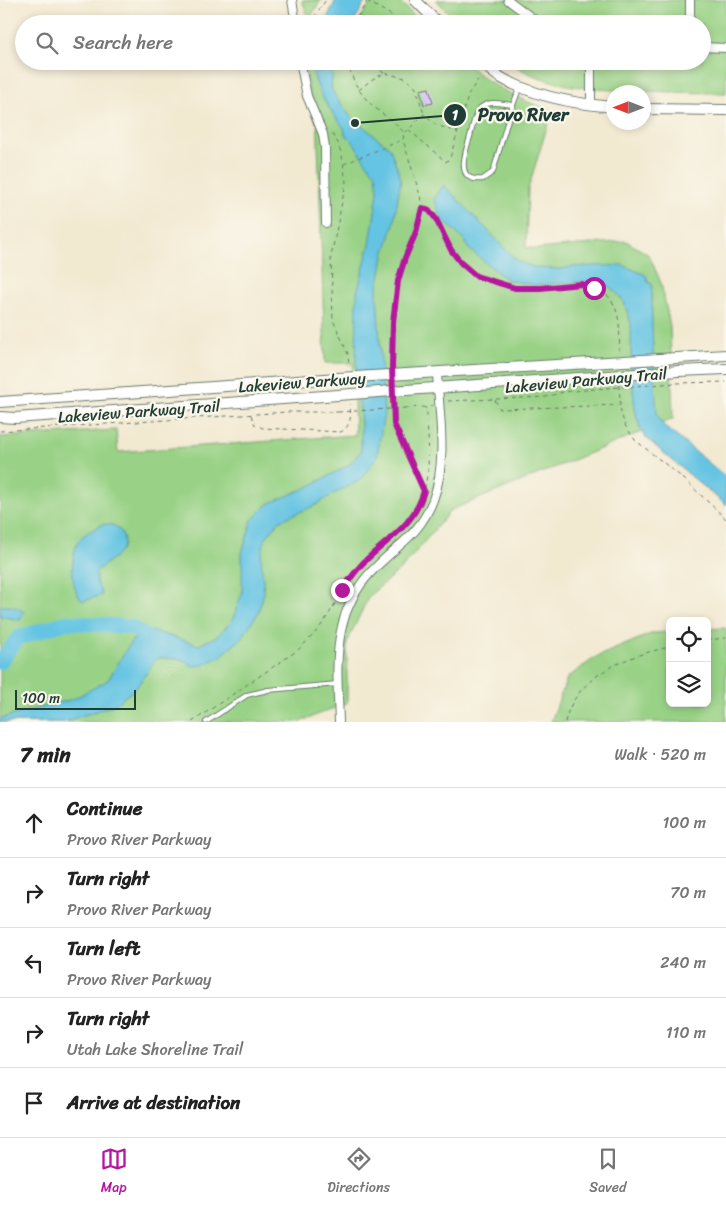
<!DOCTYPE html>
<meta charset="utf-8">
<style>
:root{--surface:#fff;--page:#f2f2f2;--text:#222;--muted:#767676;--line:#e0e0e0;--accent:#b5179e}
body{margin:0;font-family:Sriracha,sans-serif;background:var(--page);color:var(--text)}
.controls{position:absolute;right:15px;bottom:15px;display:grid;overflow:hidden;border-radius:8px;box-shadow:0 2px 8px #0003}
.controls button{width:45px;height:45px;display:grid;place-items:center;padding:0;border:0;border-bottom:1px solid var(--line);background:var(--surface);color:var(--text);font:25px sans-serif}
.compass{position:absolute;left:606px;top:85px;width:45px;height:45px;border-radius:50%;background:var(--surface);box-shadow:0 2px 8px #0003;rotate:270deg}
.scale{position:absolute;left:15px;bottom:12px;width:121px;box-sizing:border-box;padding-left:5px;border:2px solid #1f3d34;border-top:0;font-size:14px;line-height:18px;white-space:nowrap;color:#1f3d34;-webkit-text-stroke:4px #fbf7ec;paint-order:stroke}
.stop{position:absolute;width:15px;height:15px;margin:-11px;border:4px solid #b5179e;border-radius:50%;background:#fff}
.stop.end{background:#b5179e;border-color:#fff;box-shadow:0 1px 5px #0008}
.list{margin:0;padding:0;list-style:none}
h2{display:flex;justify-content:space-between;align-items:center;height:65px;margin:0;padding:0 20px;font-size:21px}
h2 small{font-size:16px;font-weight:400;color:var(--muted)}
.list li{display:grid;grid-template-columns:32px 1fr auto;gap:15px;align-items:center;box-sizing:border-box;height:70px;padding:0 20px;border-top:1px solid var(--line)}
.list b{display:block;font-size:19px;white-space:nowrap}
.list p{margin:0;font-size:16px;white-space:nowrap;color:var(--muted)}
.list em{font-size:16px;font-style:normal;color:var(--muted)}
.icon{flex:none;width:28px;height:28px;fill:none;stroke:currentColor;stroke-width:2;stroke-linecap:round;stroke-linejoin:round}
.map{position:relative;flex:none;width:726px;height:722px;overflow:hidden}
.search{position:absolute;background:var(--surface);box-shadow:0 2px 8px #0003;left:15px;right:15px;top:15px;height:55px;display:flex;align-items:center;gap:12px;box-sizing:border-box;padding:0 18px;border-radius:28px;color:var(--muted);font-size:19px}
.sheet{height:415px;background:var(--surface)}
nav{display:flex;justify-content:space-around;align-items:center;box-sizing:border-box;height:70px;border-top:1px solid var(--line);background:var(--surface);font-size:14px;color:var(--muted)}
nav a{display:grid;justify-items:center;gap:2px}
nav .on{color:var(--accent)}
.map>svg:first-child{display:block}
.green{fill:#99d286;stroke:#5c885d}
.water{fill:#65c4e3;stroke:#42808c}
.lines{fill:none;stroke-linecap:round;stroke-linejoin:round}
.river{stroke:#65c4e3;stroke-width:15}
.building{fill:#d3b3fc}
.service-casing{stroke:#69796b;stroke-width:6}
.minor-casing{stroke:#69796b;stroke-width:10}
.tertiary-casing{stroke:#69796b;stroke-width:12}
.path{stroke:#69796b;stroke-width:1;stroke-dasharray:4 4;stroke-linecap:butt}
.service{stroke:#fff;stroke-width:4}
.minor{stroke:#fff;stroke-width:8}
.tertiary{stroke:#fff;stroke-width:10}
.tertiary-bridge-casing{stroke:#69796b;stroke-width:12;stroke-linecap:butt}
.path-bridge{stroke:#69796b;stroke-width:1;stroke-dasharray:4 4;stroke-linecap:butt}
.tertiary-bridge{stroke:#fff;stroke-width:10}
.route{stroke:#b5179e;stroke-width:6}
.labels{text-anchor:middle;stroke-width:4.5;stroke-linejoin:round;paint-order:stroke}
.street-label{font-size:16px;fill:#1f3d34;stroke:#fbf7ec}
.leader{fill:none;stroke:#1f3d34;stroke-width:2}
.callout-dot{fill:#1f3d34;stroke:#fbf7ec;stroke-width:2}
.mark-label{font-size:15px;text-anchor:middle;font-weight:bold;fill:#fff}
.callout-label{font-size:18px;text-anchor:middle;font-weight:bold;fill:#1f3d34;stroke:#fbf7ec;stroke-width:4.5;stroke-linejoin:round;paint-order:stroke}
</style>
<div class="map">
<svg width="726" height="722" viewBox="0 0 726 722">
<rect width="100%" height="100%" fill="#fbf7ec"/>
<filter id="ink" filterUnits="userSpaceOnUse"><feTurbulence type="fractalNoise" baseFrequency=".02" numOctaves="2"/><feDisplacementMap in="SourceGraphic" scale="10" xChannelSelector="R" yChannelSelector="G"/><feConvolveMatrix kernelMatrix="1 2 1 2 8 2 1 2 1" color-interpolation-filters="sRGB"/></filter>
<filter id="wash" filterUnits="userSpaceOnUse"><feTurbulence type="fractalNoise" baseFrequency=".0096" numOctaves="4" result="noise"/><feDisplacementMap in="SourceGraphic" scale="20" xChannelSelector="R" yChannelSelector="G"/><feGaussianBlur stdDeviation="1.12" result="paint"/><feColorMatrix in="noise" values="0 0 0 0 0 0 0 0 0 0 0 0 0 0 0 0 0 1.4 0 .05"/><feComposite in="paint" operator="in"/></filter>
<g filter="url(#wash)">
<rect width="100%" height="100%" fill="#f2e9d1"/>
<path class="green" d="M302,0H321L309,19Z
M373,0H398L423,24H356Z
M436,0H726V93C699,93 672,92 645,91C596,90 549,89 507,61H702V24H460Z
M337,61H463C494,88 514,97 552,111L528,189L526,247L535,249L626,241L649,255L661,283L670,326L673,419L451,510L403,567L369,596L347,642V703L299,722H0V437L116,430L118,452L355,435L353,363H325L317,112L310,96L303,62H335L336,66Z
M726,628V722H551L567,678L596,657L653,633L670,632V703H707V629Z"/>
<path class="water" d="M336,0H366L353,24H324Z
M312,61H334L331,88L336,97L350,116L390,148L401,179L393,227L385,252L377,292L384,413L377,457L359,481L333,494L316,505L279,521L265,539L261,557L264,593L258,613L241,639L221,656L203,665L193,666L181,659L157,658L136,688L114,705L64,722H0V719L2,718L73,699L108,680L132,640L153,631L199,645L217,636L232,621L242,593V553L252,520L268,504L308,487L349,465L361,451V426L356,363L357,292L370,244L378,192L376,174L365,161L354,143L345,134L344,128C329,110 312,85 312,61Z
M444,185L514,258L522,263L537,268L561,269L571,267L622,265L646,275L648,282L652,284C651,328 654,371 657,415L664,426L726,477V505L660,450L644,436L640,428L635,410L631,373V324L624,302L614,290L602,283L590,281L535,285L507,280L469,249L465,241L442,219L434,199Z
M103,524C110,524 117,525 121,532C133,552 106,560 96,572V581L102,595L83,601C69,592 70,551 80,539C86,532 96,528 103,524Z
M0,606C8,605 18,607 24,612L20,620L0,616Z"/>
<g class="lines">
<path class="river" d="M0,662L18,638L67,622L131,627L160,645"/>
</g>
<g id="blocks">
<path class="building" d="M429,88L433,103L424,105L420,90Z"/>
</g>
</g>
<g filter="url(#ink)">
<use href="#blocks" fill-opacity="0" stroke="#69796b" stroke-width="1"/>
<g class="lines">
<g class="service-casing">
<path id="service" d="M512,105C500,104 488,99 478,110C474,118 472,128 470,137C465,152 454,183 483,179L493,172L509,116L519,89
M206,722L247,695L268,690L338,684"/>
</g>
<g class="minor-casing">
<path id="minor" d="M292,0L296,24
M508,0L540,24
M690,24V0
M702,47L726,48
M300,61L307,96L323,134L325,148L326,223
M591,105V61
M339,722C337,664 330,610 377,566C401,542 420,534 433,500C448,460 439,414 437,372"/>
</g>
<g class="tertiary-casing">
<path id="tertiary" d="M415,0L439,24
M480,61C486,66 492,72 498,76C532,96 575,104 614,107
M644,109L726,110
M677,358L726,355
M678,371L726,369
M406,374L607,362
M406,390L608,376
M0,402L338,378
M0,417L15,418L338,395"/>
</g>
<path class="path" d="M367,1L391,15L401,24
M309,24L326,0
M353,24L368,0
M348,61C351,81 362,98 378,110C387,118 397,123 404,133L403,140L420,195L422,208L416,232L405,259L398,281L393,322L392,364
M368,61L384,73
M359,90L371,80L385,73L405,78L416,88L424,114
M409,130L446,162L450,158L469,93L478,80
M405,133L424,114L436,125L457,132
M332,134L338,143L342,156L346,182L331,257L333,320L348,354L349,367
M344,164L402,140
M422,208C439,213 443,235 451,250C457,260 465,268 475,274C488,283 509,289 525,289C543,289 565,283 582,285C620,289 621,321 619,351
M677,383L726,382
M619,385L621,414L626,427L635,440L684,479L726,519
M495,400L500,409L620,405
M394,401V425L424,491
M448,401L546,397L563,392L606,388
M406,408L423,407L426,408L432,405
M251,415L255,425L263,428L341,432C352,425 351,416 350,404
M0,431L287,412H338
M707,640L726,638
M192,722L298,650C305,643 313,636 319,628C333,611 340,591 354,574C367,557 384,548 399,533C427,504 430,472 428,435C427,426 428,417 426,408
M565,722C575,676 628,655 670,647"/>
<use href="#service" class="service"/>
<use href="#minor" class="minor"/>
<use href="#tertiary" class="tertiary"/>
<g class="tertiary-bridge-casing">
<path id="tertiary-bridge" d="M607,362L677,358
M608,376L678,371
M338,378L406,374
M338,395L406,390"/>
</g>
<path class="path-bridge" d="M606,388L677,383
M338,412L406,408"/>
<use href="#tertiary-bridge" class="tertiary-bridge"/>
</g>
</g>
<g class="lines" filter="url(#ink)">
<path class="route" d="M342,590C349,581 355,571 364,562C387,539 414,526 424,491L394,424L392,366L393,322L398,281L405,258L416,232L422,208L429,210L436,219L451,250L461,263L476,276L515,288H540L581,284L594,288"/>
</g>
<g class="labels">
<g class="street-label">
<text transform="translate(586 380) rotate(-5)" y="6">Lakeview Parkway Trail</text>
<text transform="translate(302 382) rotate(-4)" y="6">Lakeview Parkway</text>
<text transform="translate(139 411) rotate(-4)" y="6">Lakeview Parkway Trail</text>
</g>
</g>
<path class="leader" d="M355 123L455 115"/>
<g class="callout-dot">
<circle cx="355" cy="123" r="5"/>
<circle cx="455" cy="115" r="12"/>
</g>
<g class="mark-label">
<text x="455" y="120">1</text>
</g>
<g class="callout-label">
<text x="523" y="121">Provo River</text>
</g>
</svg>
<div class="controls">
<button><svg class="icon" aria-label="locate" viewBox="0 0 24 24"><circle cx="12" cy="12" r="6"/><path d="M12 2v4M12 18v4M2 12h4M18 12h4"/></svg></button>
<button><svg class="icon" aria-label="layers" viewBox="0 0 24 24"><path d="M12 4l9 5-9 5-9-5zM3 14l9 5 9-5"/></svg></button>
</div>
<svg class="compass" viewBox="-18 -18 36 36"><path d="M0-13l5 13h-10z" fill="#e53935"/><path d="M0 13l5-13h-10z" fill="#767676"/></svg>
<div class="scale">100 m</div>
<div class="stop" style="left:594px;top:288px"></div>
<div class="stop end" style="left:342px;top:590px"></div>
<div class="search"><svg class="icon" aria-label="search" viewBox="0 0 24 24"><circle cx="10" cy="10" r="6"/><path d="M15 15l6 6"/></svg>Search here</div>
</div>
<section class="sheet">
<h2>7 min<small>Walk · 520 m</small></h2>
<ul class="list">
<li><svg class="icon" aria-label="ahead" viewBox="0 0 24 24"><path d="M12 20V5M6 11l6-6 6 6"/></svg><div><b>Continue</b><p>Provo River Parkway</p></div><em>100 m</em></li>
<li><svg class="icon" aria-label="right" viewBox="0 0 24 24"><path d="M7 20v-9h11M14 6l5 5-5 5"/></svg><div><b>Turn right</b><p>Provo River Parkway</p></div><em>70 m</em></li>
<li><svg class="icon" aria-label="left" viewBox="0 0 24 24"><path d="M17 20v-9H6M10 6l-5 5 5 5"/></svg><div><b>Turn left</b><p>Provo River Parkway</p></div><em>240 m</em></li>
<li><svg class="icon" aria-label="right" viewBox="0 0 24 24"><path d="M7 20v-9h11M14 6l5 5-5 5"/></svg><div><b>Turn right</b><p>Utah Lake Shoreline Trail</p></div><em>110 m</em></li>
<li><svg class="icon" aria-label="arrive" viewBox="0 0 24 24"><path d="M6 21V4h12l-3 4 3 4H6"/></svg><div><b>Arrive at destination</b></div></li>
</ul>
</section>
<nav>
<a class="on"><svg class="icon" aria-label="map" viewBox="0 0 24 24"><path d="M3 6l6-2 6 2 6-2v14l-6 2-6-2-6 2zM9 4v14M15 6v14"/></svg>Map</a>
<a><svg class="icon" aria-label="directions" viewBox="0 0 24 24"><path d="M12 3l9 9-9 9-9-9zM9 14v-3h6M13 9l2 2-2 2"/></svg>Directions</a>
<a><svg class="icon" aria-label="saved" viewBox="0 0 24 24"><path d="M7 4h10v16l-5-4-5 4z"/></svg>Saved</a>
</nav>
